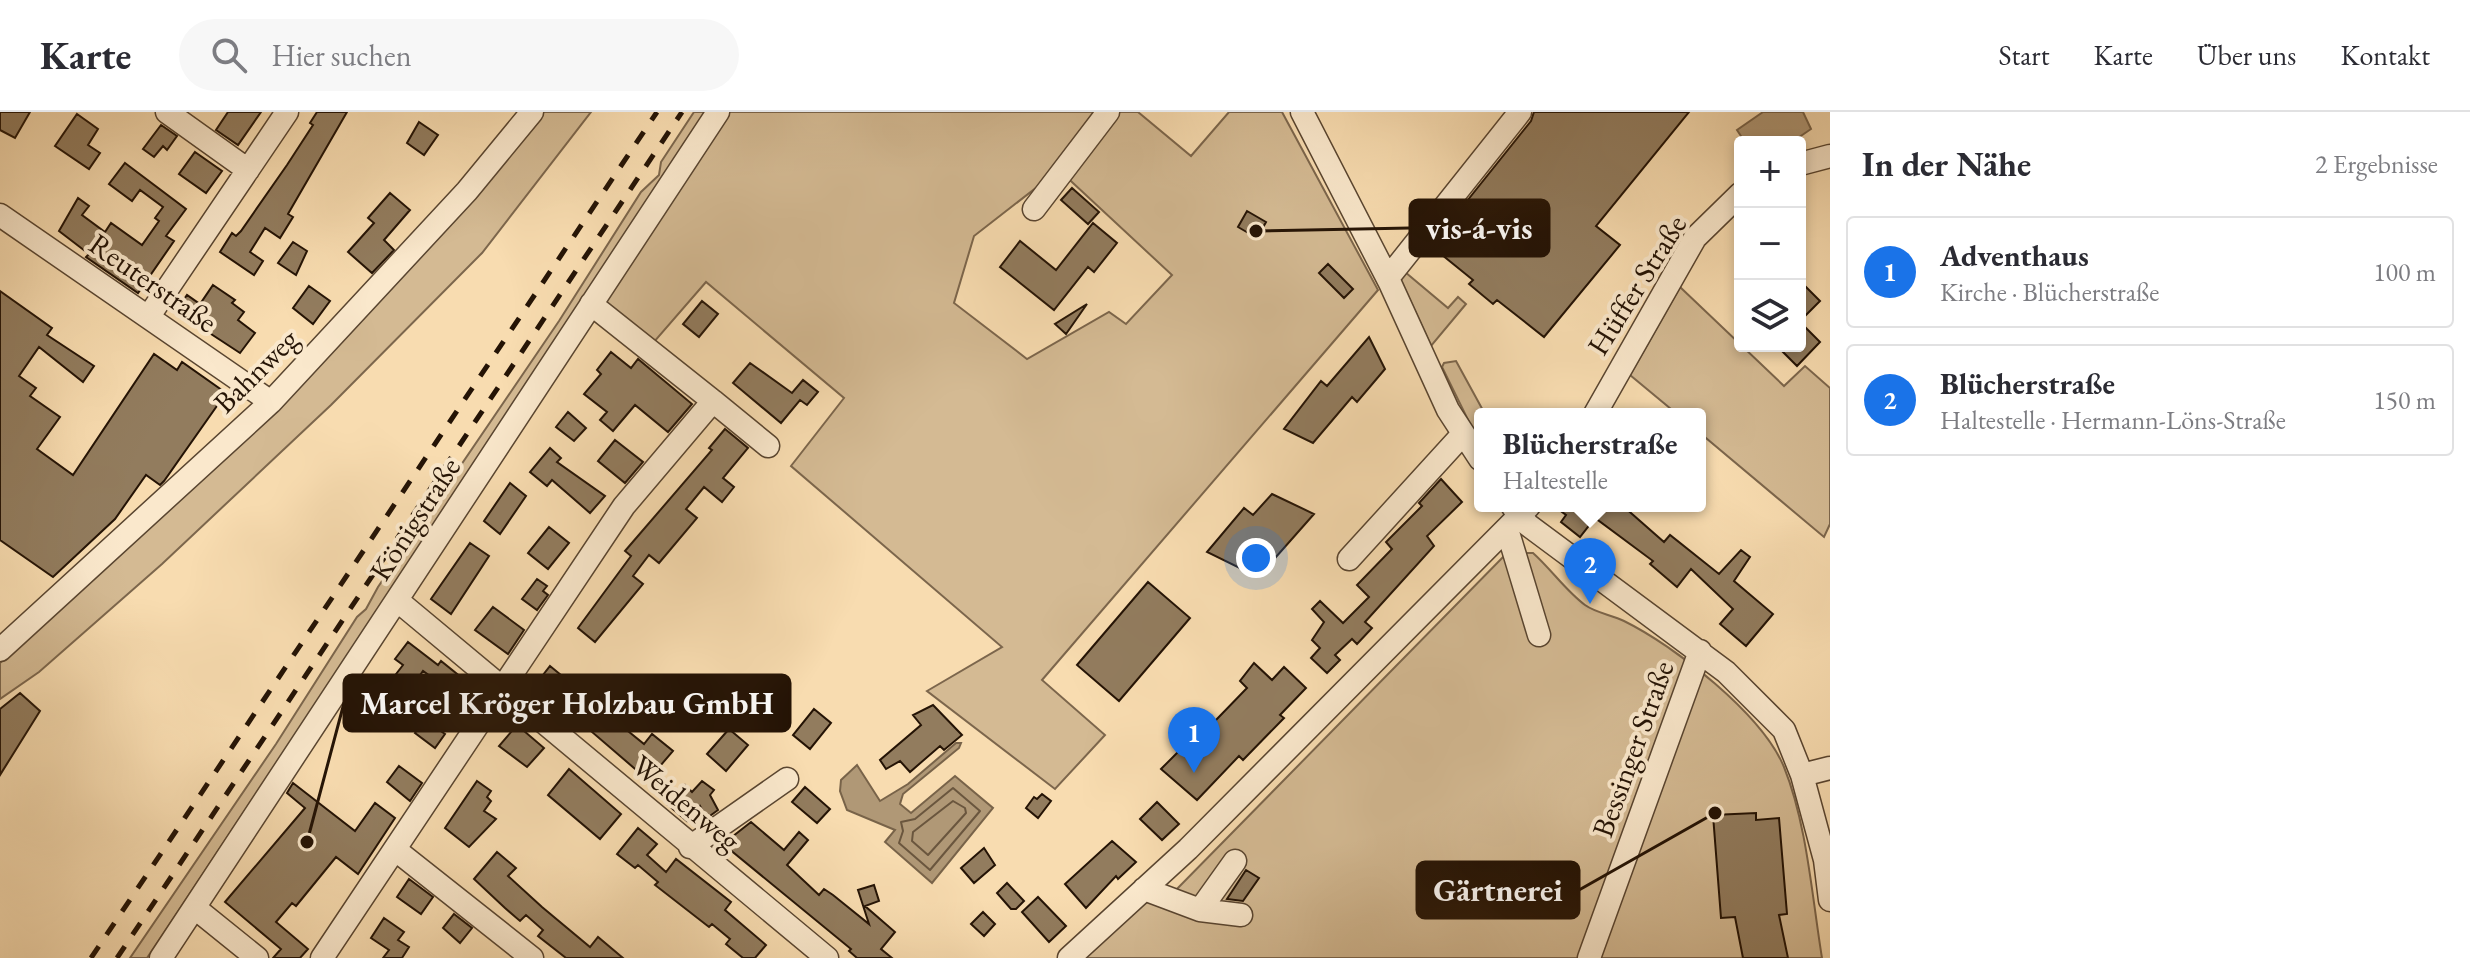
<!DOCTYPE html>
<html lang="de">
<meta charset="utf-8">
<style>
:root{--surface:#fff;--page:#f7f7f7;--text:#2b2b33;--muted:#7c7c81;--line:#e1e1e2;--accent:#1a73e8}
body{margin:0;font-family:"EB Garamond",serif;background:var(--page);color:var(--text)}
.controls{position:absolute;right:24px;top:24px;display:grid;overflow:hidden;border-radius:8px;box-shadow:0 4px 12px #0003}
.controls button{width:72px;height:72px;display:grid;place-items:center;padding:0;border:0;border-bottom:2px solid var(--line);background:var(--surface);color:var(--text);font:40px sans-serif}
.you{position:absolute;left:1256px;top:446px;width:28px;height:28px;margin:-20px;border:6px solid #fff;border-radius:50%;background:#1a73e8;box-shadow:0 0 0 12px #1a73e833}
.badge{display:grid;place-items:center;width:52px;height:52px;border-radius:50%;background:var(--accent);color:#fff;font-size:26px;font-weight:700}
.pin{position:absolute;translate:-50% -66px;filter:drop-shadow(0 2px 4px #0008)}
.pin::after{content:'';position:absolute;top:42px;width:28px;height:24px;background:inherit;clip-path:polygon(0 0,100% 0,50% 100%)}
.popup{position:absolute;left:1474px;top:296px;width:232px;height:104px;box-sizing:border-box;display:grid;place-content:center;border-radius:8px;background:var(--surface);filter:drop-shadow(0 2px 6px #0005);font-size:26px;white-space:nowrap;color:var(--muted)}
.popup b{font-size:30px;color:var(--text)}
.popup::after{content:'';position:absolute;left:50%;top:100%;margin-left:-16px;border:16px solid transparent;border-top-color:var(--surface)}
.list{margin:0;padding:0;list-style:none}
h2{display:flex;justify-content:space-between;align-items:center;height:104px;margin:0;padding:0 32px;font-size:34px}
h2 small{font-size:26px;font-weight:400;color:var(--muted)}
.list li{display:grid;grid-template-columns:52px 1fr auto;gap:24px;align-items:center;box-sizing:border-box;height:112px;margin:0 16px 16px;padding:0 16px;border:2px solid var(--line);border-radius:8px}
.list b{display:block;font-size:30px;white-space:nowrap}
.list p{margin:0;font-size:26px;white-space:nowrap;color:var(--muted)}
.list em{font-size:26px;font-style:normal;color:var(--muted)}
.icon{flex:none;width:44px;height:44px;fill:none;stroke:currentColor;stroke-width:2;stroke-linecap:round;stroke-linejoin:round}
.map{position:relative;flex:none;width:1830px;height:846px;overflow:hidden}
header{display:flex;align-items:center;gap:48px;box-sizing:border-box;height:112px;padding:0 40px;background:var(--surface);border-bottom:2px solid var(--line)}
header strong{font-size:38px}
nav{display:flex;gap:44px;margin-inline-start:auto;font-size:28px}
.search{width:560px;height:72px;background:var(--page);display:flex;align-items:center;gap:20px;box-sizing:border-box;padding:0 28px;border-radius:44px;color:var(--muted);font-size:30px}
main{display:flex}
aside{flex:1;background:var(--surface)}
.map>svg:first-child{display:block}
.green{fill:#d4ba93;stroke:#7c664c;stroke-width:2;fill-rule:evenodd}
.water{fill:#b09876;stroke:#786349;stroke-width:2}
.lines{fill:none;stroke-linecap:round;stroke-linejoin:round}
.shore{stroke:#6a563e;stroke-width:2}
.building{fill:#927c5e;stroke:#241305;stroke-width:2}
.minor-casing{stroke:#594530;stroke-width:25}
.minor{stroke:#fae8cc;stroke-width:22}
.rail{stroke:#241305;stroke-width:5;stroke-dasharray:14 14;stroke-linecap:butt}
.labels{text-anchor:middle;stroke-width:8;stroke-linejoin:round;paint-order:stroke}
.street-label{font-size:30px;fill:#241305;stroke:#fae8cc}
.leader{fill:none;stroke:#241305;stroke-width:3}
.callout-dot{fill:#241305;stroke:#fae8cc;stroke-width:3}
.callout{fill:#241305;stroke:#241305;stroke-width:3}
.callout-label{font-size:32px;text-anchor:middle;font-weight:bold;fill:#fff}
</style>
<header>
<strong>Karte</strong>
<div class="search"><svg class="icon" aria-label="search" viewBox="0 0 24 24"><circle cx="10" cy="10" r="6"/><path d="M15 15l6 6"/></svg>Hier suchen</div>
<nav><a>Start</a><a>Karte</a><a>Über uns</a><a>Kontakt</a></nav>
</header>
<main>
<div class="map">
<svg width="1830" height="846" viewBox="0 0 1830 846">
<rect width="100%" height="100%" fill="#f8dcb0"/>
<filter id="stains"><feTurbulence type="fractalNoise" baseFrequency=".0025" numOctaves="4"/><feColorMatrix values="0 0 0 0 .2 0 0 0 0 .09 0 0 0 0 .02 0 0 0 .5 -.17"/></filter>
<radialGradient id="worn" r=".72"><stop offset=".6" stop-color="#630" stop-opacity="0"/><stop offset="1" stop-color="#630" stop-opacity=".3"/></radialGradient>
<path class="green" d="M541,0H591L482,141L331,293L162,452L39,560L0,587V551Z
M694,0H1138L1191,44L1229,0H1282L1378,178L1042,568L1105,623L1055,677L927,579L1002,535L791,354L844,286L706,170L654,230L590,180L147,846H130L276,632L357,505L366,497L378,475L559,209L641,80L659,63L661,50ZM1059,58L1172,163L1126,212L1109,200L1027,247L954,191L974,124Z
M1405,160L1448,196L1458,185L1466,192L1431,234L1398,162Z
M1680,175L1784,274L1805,254L1830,276V412L1824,425L1700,321V302H1677L1630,263Z
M1456,249L1485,302H1480V313L1474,320L1442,255L1444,251Z
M1507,441H1533C1551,457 1566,479 1585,493C1596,501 1612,503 1624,509C1675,534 1762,602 1784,655C1807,712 1812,785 1822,846H1081L1147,784L1172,782Z"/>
<path class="water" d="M1763,0H1803L1811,17L1792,30H1745L1737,18Z
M956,631H961L959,636L903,682L900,692L911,701L955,664L993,696L932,771L885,730L895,718L847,698L840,679L841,668L857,653L880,689L908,672Z"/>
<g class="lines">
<path class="shore" d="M953,676L980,699L930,758L899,731L903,719L901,710L915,707Z
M953,689L965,696L966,701L928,743L912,729L913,720Z"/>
</g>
<path class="building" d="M0,0H30L15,26L0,18Z
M228,0H261L238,33L216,18Z
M317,0H347L288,102L293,105L280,126L265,116L250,140L263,149L254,163L220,140L232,121L236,124L241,119L287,53L313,13L310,11Z
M1534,0H1689L1596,114L1620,133L1544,225L1497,188L1493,192L1469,172L1473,168L1431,134L1531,9Z
M77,2L98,17L88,33L100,41L89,57L55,34Z
M419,10L438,23L424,43L407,31Z
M161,13L177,24L167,38L163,34L154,45L143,37Z
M195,40L222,59L206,81L179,62Z
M125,51L186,97L166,124L174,129L138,181L86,145L89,142L59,119L78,86L89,94L82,103L105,120L111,111L142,133L159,109L155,106L163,95L140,78L132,89L109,72Z
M1072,76L1099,100L1088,112L1061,88Z
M390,81L410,98L384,128L394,138L372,161L348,140L374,111L368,106Z
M1247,99L1266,110L1257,126L1238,115Z
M1093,111L1117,131L1094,160L1088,155L1054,198L1000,155L1020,129L1056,158Z
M293,130L307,139L296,163L278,151Z
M1328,152L1353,177L1344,186L1319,161Z
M1800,169L1820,189L1800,209Z
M213,173L235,188L232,191L244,200L238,208L255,221L240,241L176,199L187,183L200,192Z
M309,174L330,189L313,212L293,196Z
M0,179L52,216L47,223L94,254L83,270L39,235L19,264L36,276L30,284L60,305L37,337L73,363L154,242L177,258L182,250L226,281L164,369L160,373L146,363L115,407L53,465L0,428Z
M702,189L718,202L699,225L683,212Z
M1087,192L1066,222L1055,212Z
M1800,210L1820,230L1797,254L1777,234H1800Z
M1369,225L1385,257L1357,290L1352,285L1313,331L1284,317L1321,269L1327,274Z
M611,240L631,256L638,247L692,292L668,320L635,293L613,319L600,308L607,300L584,282L601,262L597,258Z
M750,251L792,281L803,268L818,280L807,293L800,288L781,311L733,271Z
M568,300L586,316L574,329L556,315Z
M725,317L748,336L723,366L734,375L722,390L704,375L686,397L697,406L659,451L649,443L633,464L643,472L595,530L578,516L631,444L625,439L712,338L709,336Z
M615,328L643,350L625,371L598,349Z
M550,336L561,346L557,350L605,384L590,401L552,368L547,374L530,360Z
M1441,367L1462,390L1427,424L1434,434L1365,510L1372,516L1357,532L1352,527L1335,543L1340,548L1327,561L1311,546L1320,536L1312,528L1324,510L1312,497L1320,489L1343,511L1369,485L1357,473L1392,437L1386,430L1422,394L1419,391Z
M510,371L526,384L500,422L484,409Z
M1272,382L1314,402L1276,445L1273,442L1254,463L1207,440L1244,396L1253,403Z
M1554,394H1623L1664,430L1670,423L1719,462L1741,438L1750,445L1734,469L1773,502L1746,534L1720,512L1733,497L1691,457L1677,475L1650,452L1653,449L1595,406L1580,425L1561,410L1566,403Z
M549,415L569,431L548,457L528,441Z
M470,431L489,444L451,502L431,487Z
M537,467L547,474L543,479L548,483L537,498L522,487Z
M1148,470L1190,506L1119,589L1077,553Z
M493,495L524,518L508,542L475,518Z
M408,530L438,553L441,549L462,566L455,575L474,589L462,606L440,589L449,578L423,559L390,606L373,592L403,553L395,547Z
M1254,551L1272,568L1284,555L1306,576L1280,603L1284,606L1243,648L1239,644L1197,688L1161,657L1198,620L1193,615L1207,601L1215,609L1247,576L1240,569Z
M550,554L573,573L559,590L536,572Z
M20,581L40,599L0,663V597Z
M933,593L962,623L944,638L940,634L910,660L900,649L886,657L880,648L921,613L913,603Z
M814,597L831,611L810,637L793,623Z
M607,602L644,632L652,622L673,639L648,668L592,620Z
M425,608L445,622L435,636L415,621Z
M517,613L544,636L527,655L499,634Z
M729,617L748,633L726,659L707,642Z
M399,654L422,671L410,689L387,670Z
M569,657L621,702L600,727L548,683Z
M477,669L491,679L487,685L491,689L484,699L496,707L469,735L445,716Z
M702,669L714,678L710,683L718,698L707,706L700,694L687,709L668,693L685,673L692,680Z
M293,671L355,719L375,691L395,706L358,762L336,745L296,794L292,791L276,810L308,837L300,846H273L281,837L225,790L305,696L287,681Z
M805,675L830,697L817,711L792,690Z
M1042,682L1051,689L1038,706L1026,696L1034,685L1037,687Z
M1157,690L1179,712L1162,728L1140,707Z
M1756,701V708L1779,706L1787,802L1779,803L1788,846H1743L1735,805L1721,806L1713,703Z
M751,710L784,738L799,720L808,728L787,753L819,783L824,777L833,783L869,812L858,778L874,773L879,789L865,794L895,820L881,837L892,846H857L849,839L851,837L723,732Z
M638,716L657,732L647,743L666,760L676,747L731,790L725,798L766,833L755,846H743L726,832L730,827L712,812L709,815L655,773L658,770L638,753L635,756L617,742Z
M1112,729L1136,750L1118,767L1116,764L1086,796L1065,772Z
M984,736L995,753L974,771L961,756Z
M497,740L516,756L508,764L542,795L590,835L598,825L623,846H566L538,824L543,818L526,803L520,809L505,796L474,767Z
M1246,758L1259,766L1243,789L1227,787Z
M409,767L433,785L421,802L397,785Z
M1007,771L1024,789L1016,797H1011L997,781Z
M1038,785L1066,814L1049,830L1022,800Z
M983,800L995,812L984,824L971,812Z
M454,802L472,816L460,831L443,816Z
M384,806L404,820L398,828L409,835L402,846H383L389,838L371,826Z"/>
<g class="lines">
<g class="minor-casing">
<path id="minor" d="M167,0L248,58
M1302,0L1390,171L1448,298L1480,347
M1800,52L1830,44
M1034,97L1108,0
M0,103L271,290
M1388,166L1520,0
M149,204L287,0
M713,289L768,334
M1595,302L1695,126L1740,82
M1513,395L1528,413L1726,560L1784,618L1802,663L1825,748L1830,788
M1507,417L1539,523
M1349,447L1463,322
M398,489L827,846
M0,538L271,290L467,79L532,0
M1802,663L1830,656
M690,735L787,667
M397,739L532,846
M1144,777L1200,798L1241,803
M195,796L257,846
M1200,798L1235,749
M161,846L718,0
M322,846L624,394L713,289L591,192
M1069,846L1188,737L1529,394
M1589,846L1700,539"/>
</g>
<use href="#minor" class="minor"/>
<path class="rail" d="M91,846L657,0
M117,846L682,0"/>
</g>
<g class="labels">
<g class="street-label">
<text transform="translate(153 171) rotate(35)" y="10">Reuterstraße</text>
<text transform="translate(1637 173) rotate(-58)" y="10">Hüffer Straße</text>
<text transform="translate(256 259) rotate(-45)" y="10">Bahnweg</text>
<text transform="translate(415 407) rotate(-57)" y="10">Königstraße</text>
<text transform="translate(1633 637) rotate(-70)" y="10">Bessinger Straße</text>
<text transform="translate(686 691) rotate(40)" y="10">Weidenweg</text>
</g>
</g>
<path class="leader" d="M1256 119L1410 116M307 730L344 591M1715 701L1579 778"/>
<g class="callout-dot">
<circle cx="1256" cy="119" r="8"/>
<circle cx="307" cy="730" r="8"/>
<circle cx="1715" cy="701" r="8"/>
</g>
<g class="callout">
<rect x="1410" y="88" width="139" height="56" rx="8"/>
<rect x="344" y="563" width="446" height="56" rx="8"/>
<rect x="1417" y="750" width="162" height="56" rx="8"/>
</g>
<g class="callout-label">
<text x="1479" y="127">vis-á-vis</text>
<text x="567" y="602">Marcel Kröger Holzbau GmbH</text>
<text x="1498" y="789">Gärtnerei</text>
</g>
<rect width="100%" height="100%" filter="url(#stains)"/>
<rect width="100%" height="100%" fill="url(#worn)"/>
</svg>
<div class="controls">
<button>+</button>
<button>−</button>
<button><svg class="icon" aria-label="layers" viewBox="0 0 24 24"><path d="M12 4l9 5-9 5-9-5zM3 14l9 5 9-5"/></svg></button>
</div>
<div class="you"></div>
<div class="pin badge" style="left:1194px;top:661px">1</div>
<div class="pin badge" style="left:1590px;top:492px">2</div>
<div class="popup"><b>Blücherstraße</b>Haltestelle</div>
</div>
<aside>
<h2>In der Nähe<small>2 Ergebnisse</small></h2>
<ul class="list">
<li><span class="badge">1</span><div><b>Adventhaus</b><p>Kirche · Blücherstraße</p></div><em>100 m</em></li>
<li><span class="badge">2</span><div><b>Blücherstraße</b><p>Haltestelle · Hermann-Löns-Straße</p></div><em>150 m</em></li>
</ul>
</aside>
</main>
